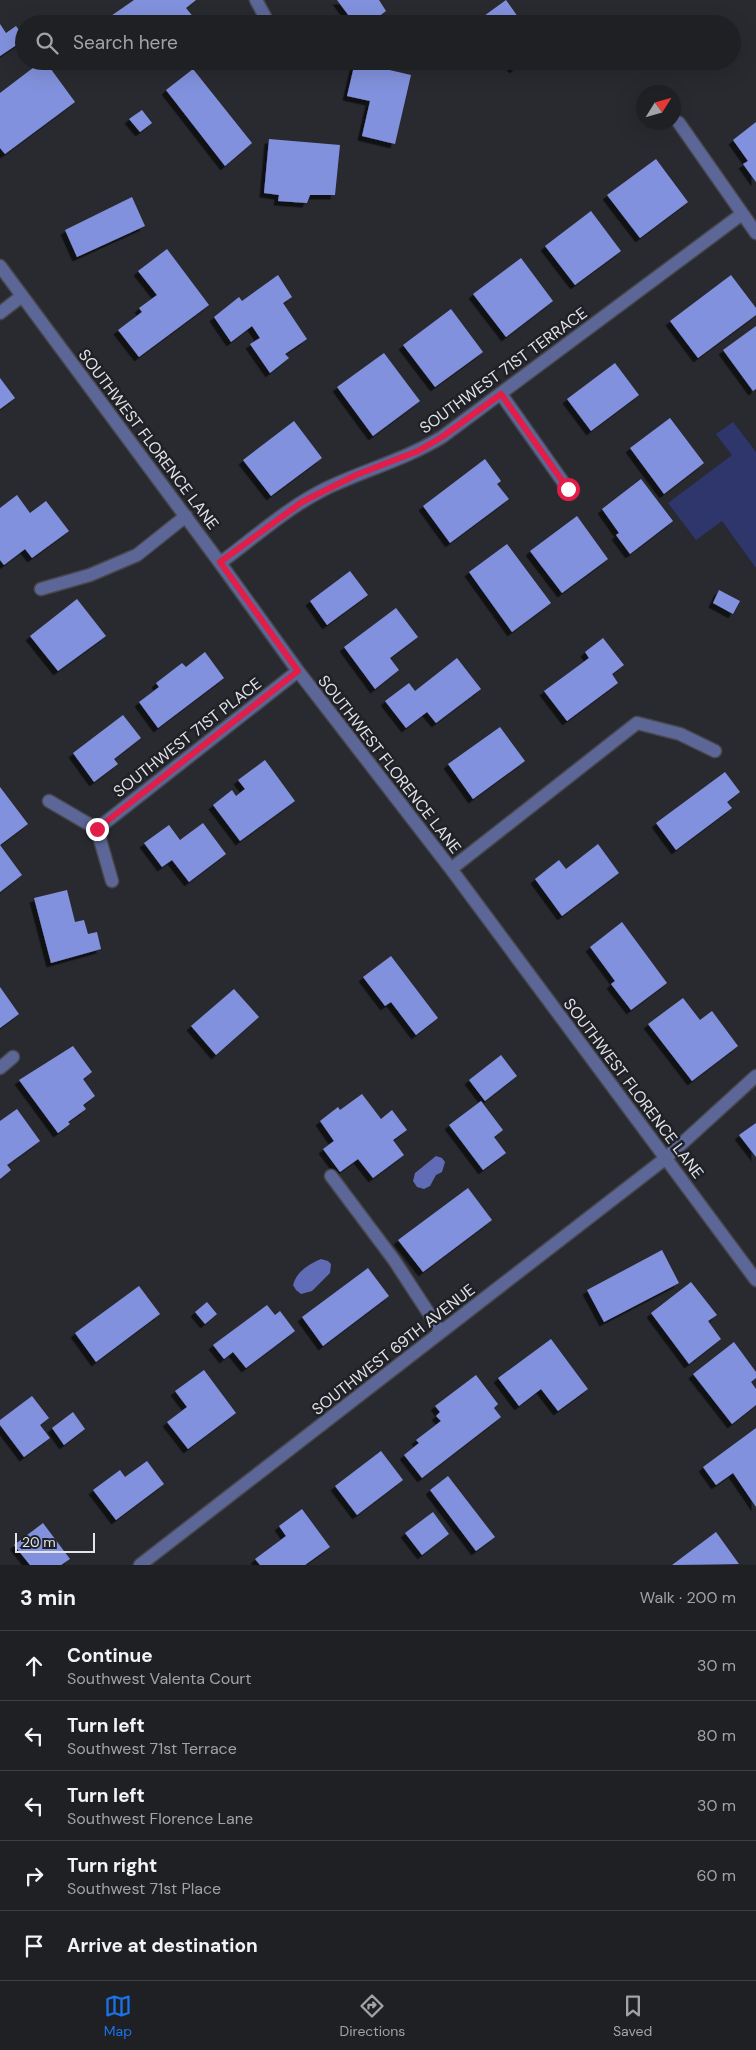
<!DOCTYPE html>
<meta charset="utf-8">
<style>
:root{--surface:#1f2024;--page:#27282c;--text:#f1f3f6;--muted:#a1a3a6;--line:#3c3e41;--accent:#1a73e8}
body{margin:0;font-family:"DM Sans",sans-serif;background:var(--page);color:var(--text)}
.compass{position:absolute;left:636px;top:85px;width:45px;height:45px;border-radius:50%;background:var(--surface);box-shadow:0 5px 20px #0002;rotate:53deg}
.scale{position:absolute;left:15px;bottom:12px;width:80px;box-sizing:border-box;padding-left:5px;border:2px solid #e3e4e8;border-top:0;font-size:14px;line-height:18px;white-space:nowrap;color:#e3e4e8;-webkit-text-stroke:4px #1f2127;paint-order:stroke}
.stop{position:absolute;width:15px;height:15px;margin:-11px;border:4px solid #e11d48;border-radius:50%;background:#fff}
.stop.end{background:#e11d48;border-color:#fff;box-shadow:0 1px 5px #0008}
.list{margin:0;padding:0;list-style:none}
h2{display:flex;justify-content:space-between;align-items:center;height:65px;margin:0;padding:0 20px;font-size:21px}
h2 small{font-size:16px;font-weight:400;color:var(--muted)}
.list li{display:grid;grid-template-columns:32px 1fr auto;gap:15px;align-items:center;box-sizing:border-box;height:70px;padding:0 20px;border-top:1px solid var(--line)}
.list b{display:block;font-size:19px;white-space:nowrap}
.list p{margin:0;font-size:16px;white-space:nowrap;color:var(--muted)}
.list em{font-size:16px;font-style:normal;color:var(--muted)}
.icon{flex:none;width:28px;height:28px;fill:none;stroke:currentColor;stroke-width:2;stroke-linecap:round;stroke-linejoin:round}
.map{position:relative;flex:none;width:756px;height:1565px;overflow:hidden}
.search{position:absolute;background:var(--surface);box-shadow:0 5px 20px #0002;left:15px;right:15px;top:15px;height:55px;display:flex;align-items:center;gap:12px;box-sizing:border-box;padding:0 18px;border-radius:28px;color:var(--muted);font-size:19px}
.sheet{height:415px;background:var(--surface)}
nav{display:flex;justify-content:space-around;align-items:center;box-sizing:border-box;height:70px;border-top:1px solid var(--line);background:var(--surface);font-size:14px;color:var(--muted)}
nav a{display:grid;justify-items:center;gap:2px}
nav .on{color:var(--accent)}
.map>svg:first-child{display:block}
.green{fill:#2e366c}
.water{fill:#606cb5}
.building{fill:#8291dd;filter:url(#shadow)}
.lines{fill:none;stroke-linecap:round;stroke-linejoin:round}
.minor-casing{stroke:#47484d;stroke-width:15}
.minor{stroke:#5c6697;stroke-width:12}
.route{stroke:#e11d48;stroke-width:6}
.labels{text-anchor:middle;stroke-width:5;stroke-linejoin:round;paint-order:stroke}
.street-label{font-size:16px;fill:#e3e4e8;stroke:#1f2127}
</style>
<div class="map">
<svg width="756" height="1565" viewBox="0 0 756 1565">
<defs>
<filter id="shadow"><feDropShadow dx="-4.5" dy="4.5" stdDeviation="0" flood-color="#0009"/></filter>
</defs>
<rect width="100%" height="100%" fill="#292a30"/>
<path class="green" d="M733,422L756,452V568L722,521L696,540L668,503L732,455L716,434Z"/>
<path class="water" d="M436,1156L442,1158L445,1162L442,1172L436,1175L430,1186L424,1189L417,1187L413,1181L415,1173Z
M321,1259L328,1261L331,1264L330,1273L312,1291L301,1294L296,1290L293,1285C297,1271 309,1264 321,1259Z"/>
<path class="building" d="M134,0H196L186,8L199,24H112L108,18Z
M337,0H379L386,11L369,24H355Z
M506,0L523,24H479L477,21Z
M0,24L6,33L16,26L24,37V40L0,56Z
M42,61H45L75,102L5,154L0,148V93Z
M507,61H524L514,69Z
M355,62L411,75L395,144L362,136L370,101L347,96Z
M193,69L252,143L225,166L166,90Z
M142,110L152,123L140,132L129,119Z
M756,122V182L743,164L748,161L733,140Z
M269,139L340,145L335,195H310L307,203L278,201L279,195L264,193Z
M656,159L688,202L640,238L607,195Z
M132,197L145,226L77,257L65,230Z
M591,211L621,251L575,285L545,246Z
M167,249L209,305L139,357L118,330L142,312L139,308L157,295L138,271Z
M521,258L553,301L506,337L473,294Z
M278,275L292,297L283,303L307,339L285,354L289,358L270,373L250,344L260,338L252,326L231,342L214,317L239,297L242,301Z
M731,275L756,308V315L698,358L670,321Z
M451,309L483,352L435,387L403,345Z
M756,326V389L753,391L723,350Z
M384,353L420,401L373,436L337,387Z
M615,363L639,395L591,431L567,399Z
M0,378L15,398L0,409Z
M670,418L704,463L664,494L630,448Z
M294,421L322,458L271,496L243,460Z
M485,459L501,481L497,484L509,499L450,543L423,506Z
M641,479L673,521L630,554L616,535L619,533L602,509Z
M17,495L30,513L46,501L69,531L32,558L25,549L4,565L0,560V508Z
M577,516L608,559L562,593L530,551Z
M507,544L551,603L512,632L469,572Z
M350,571L368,595L327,625L310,601Z
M719,590L740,601L733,614L713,603Z
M77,599L106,636L58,671L30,636Z
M396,608L418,637L390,658L399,670L375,689L344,647Z
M603,638L624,665L612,674L618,683L567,721L544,691L589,658L585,652Z
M205,652L224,678L158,728L139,702L159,687L156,683L182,663L186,667Z
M457,658L481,689L436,723L427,712L406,728L385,701L409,683L415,691Z
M123,715L141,738L114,759L118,764L94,782L73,753Z
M500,727L525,761L473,799L448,764Z
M265,760L295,801L240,841L213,805L232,790L236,796L245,789L238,780Z
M725,772L740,792L727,802L732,808L676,850L656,823Z
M0,787L28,824L0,845Z
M203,823L226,854L189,882L172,860L162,867L144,843L169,825L180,840Z
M598,844L619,873L562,916L535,879L559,860L566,869Z
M0,845L22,875L0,892Z
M67,890L75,922L84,920L88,934L97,932L101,949L51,963L34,898Z
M622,922L667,983L631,1010L611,984L615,981L590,947Z
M391,956L438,1018L416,1035L391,1002L385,1006L363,977Z
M0,987L19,1014L0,1028Z
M234,989L259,1017L216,1055L191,1026Z
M683,998L700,1020L712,1011L738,1046L692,1081L648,1024Z
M73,1046L92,1072L83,1079L95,1096L83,1105L86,1109L68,1122L70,1124L58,1133L19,1080Z
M501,1055L517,1076L485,1101L469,1080Z
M362,1094L381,1119L392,1110L407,1130L393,1140L404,1155L373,1178L358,1159L340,1172L323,1149L334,1141L320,1121L338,1107L340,1110Z
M481,1101L503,1130L494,1137L506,1153L483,1170L449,1125Z
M17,1109L40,1141L7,1165L11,1170L0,1179V1121Z
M756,1123V1157L739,1135Z
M468,1188L492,1220L423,1272L398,1240Z
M662,1250L679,1283L604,1322L587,1290Z
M368,1268L389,1296L323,1346L302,1317Z
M691,1282L717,1315L708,1321L721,1339L689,1364L651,1313Z
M139,1286L160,1314L96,1362L75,1333Z
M207,1302L217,1314L205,1324L195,1312Z
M267,1305L275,1315L280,1311L295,1331L246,1368L233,1352L224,1359L213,1345Z
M551,1339L588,1389L558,1411L541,1389L519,1406L498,1378Z
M734,1342L756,1372V1378L751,1382L756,1389V1405L732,1424L693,1374Z
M204,1370L236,1413L188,1449L167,1422L187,1407L175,1391Z
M476,1375L498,1404L494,1408L501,1417L422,1478L404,1455L419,1443L416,1440L441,1421L436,1416L440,1412L435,1406Z
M32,1396L49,1418L40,1425L50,1438L24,1457L0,1425V1420Z
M73,1412L85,1429L64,1445L52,1428Z
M756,1428V1507L733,1473L716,1485L703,1467Z
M381,1451L403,1480L357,1515L335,1486Z
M147,1461L164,1484L116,1520L93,1490L120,1470L125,1477Z
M448,1476L495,1537L476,1551L430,1490Z
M302,1509L330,1547L305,1565H260L255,1559L286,1536L279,1526Z
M433,1512L449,1534L422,1555L405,1533Z
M43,1523L70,1559L61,1565H30L14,1545Z
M716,1532L739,1564L672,1565Z"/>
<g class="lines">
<g class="minor-casing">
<path id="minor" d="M256,0L269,24
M679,123L756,233
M0,266L220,563L298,671L451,869L756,1280
M0,313L22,296
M501,394L568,489
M220,563C255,537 288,507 327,488C365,470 406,459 442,437L742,214
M41,589L90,575L137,555L186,516
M49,801L97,829L112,881
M97,829L298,671
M451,869L637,723L680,734L715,751
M0,1068L13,1057
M331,1176L394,1260L441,1332
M140,1565L666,1158L756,1076"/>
</g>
<use href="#minor" class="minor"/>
</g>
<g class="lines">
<path class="route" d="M97,829L298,671L220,562L302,502L356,475L418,451L442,437L501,394L568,489"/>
</g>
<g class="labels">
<g class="street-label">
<text transform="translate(503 370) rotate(-36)" y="6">SOUTHWEST 71ST TERRACE</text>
<text transform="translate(149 439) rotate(53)" y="6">SOUTHWEST FLORENCE LANE</text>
<text transform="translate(187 737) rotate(-38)" y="6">SOUTHWEST 71ST PLACE</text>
<text transform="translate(390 764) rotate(52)" y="6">SOUTHWEST FLORENCE LANE</text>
<text transform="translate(634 1088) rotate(53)" y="6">SOUTHWEST FLORENCE LANE</text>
<text transform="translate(393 1349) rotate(-38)" y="6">SOUTHWEST 69TH AVENUE</text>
</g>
</g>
</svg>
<svg class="compass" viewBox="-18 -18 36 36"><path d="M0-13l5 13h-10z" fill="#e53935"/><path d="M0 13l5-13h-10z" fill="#a1a3a6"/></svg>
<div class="scale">20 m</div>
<div class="stop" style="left:568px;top:489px"></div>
<div class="stop end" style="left:97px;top:829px"></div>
<div class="search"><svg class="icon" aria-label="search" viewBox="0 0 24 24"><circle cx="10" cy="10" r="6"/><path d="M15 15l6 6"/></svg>Search here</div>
</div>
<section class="sheet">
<h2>3 min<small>Walk · 200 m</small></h2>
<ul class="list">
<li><svg class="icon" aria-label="ahead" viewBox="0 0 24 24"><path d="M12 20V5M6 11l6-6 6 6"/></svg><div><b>Continue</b><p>Southwest Valenta Court</p></div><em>30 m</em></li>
<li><svg class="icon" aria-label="left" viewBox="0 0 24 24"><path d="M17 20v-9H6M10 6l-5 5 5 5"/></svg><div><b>Turn left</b><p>Southwest 71st Terrace</p></div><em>80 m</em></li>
<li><svg class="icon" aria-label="left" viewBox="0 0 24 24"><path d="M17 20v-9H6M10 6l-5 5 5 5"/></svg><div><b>Turn left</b><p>Southwest Florence Lane</p></div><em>30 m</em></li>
<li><svg class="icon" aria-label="right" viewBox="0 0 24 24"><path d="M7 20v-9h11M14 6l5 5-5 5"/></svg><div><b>Turn right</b><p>Southwest 71st Place</p></div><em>60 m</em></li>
<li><svg class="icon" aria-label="arrive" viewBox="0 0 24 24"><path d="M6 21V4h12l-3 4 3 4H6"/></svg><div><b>Arrive at destination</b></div></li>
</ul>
</section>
<nav>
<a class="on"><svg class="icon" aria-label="map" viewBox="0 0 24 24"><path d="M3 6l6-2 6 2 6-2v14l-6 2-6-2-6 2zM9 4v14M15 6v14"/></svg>Map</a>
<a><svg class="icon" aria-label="directions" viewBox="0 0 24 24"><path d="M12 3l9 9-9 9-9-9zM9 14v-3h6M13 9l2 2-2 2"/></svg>Directions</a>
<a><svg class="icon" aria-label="saved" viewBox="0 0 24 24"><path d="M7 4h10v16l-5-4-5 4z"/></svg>Saved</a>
</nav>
